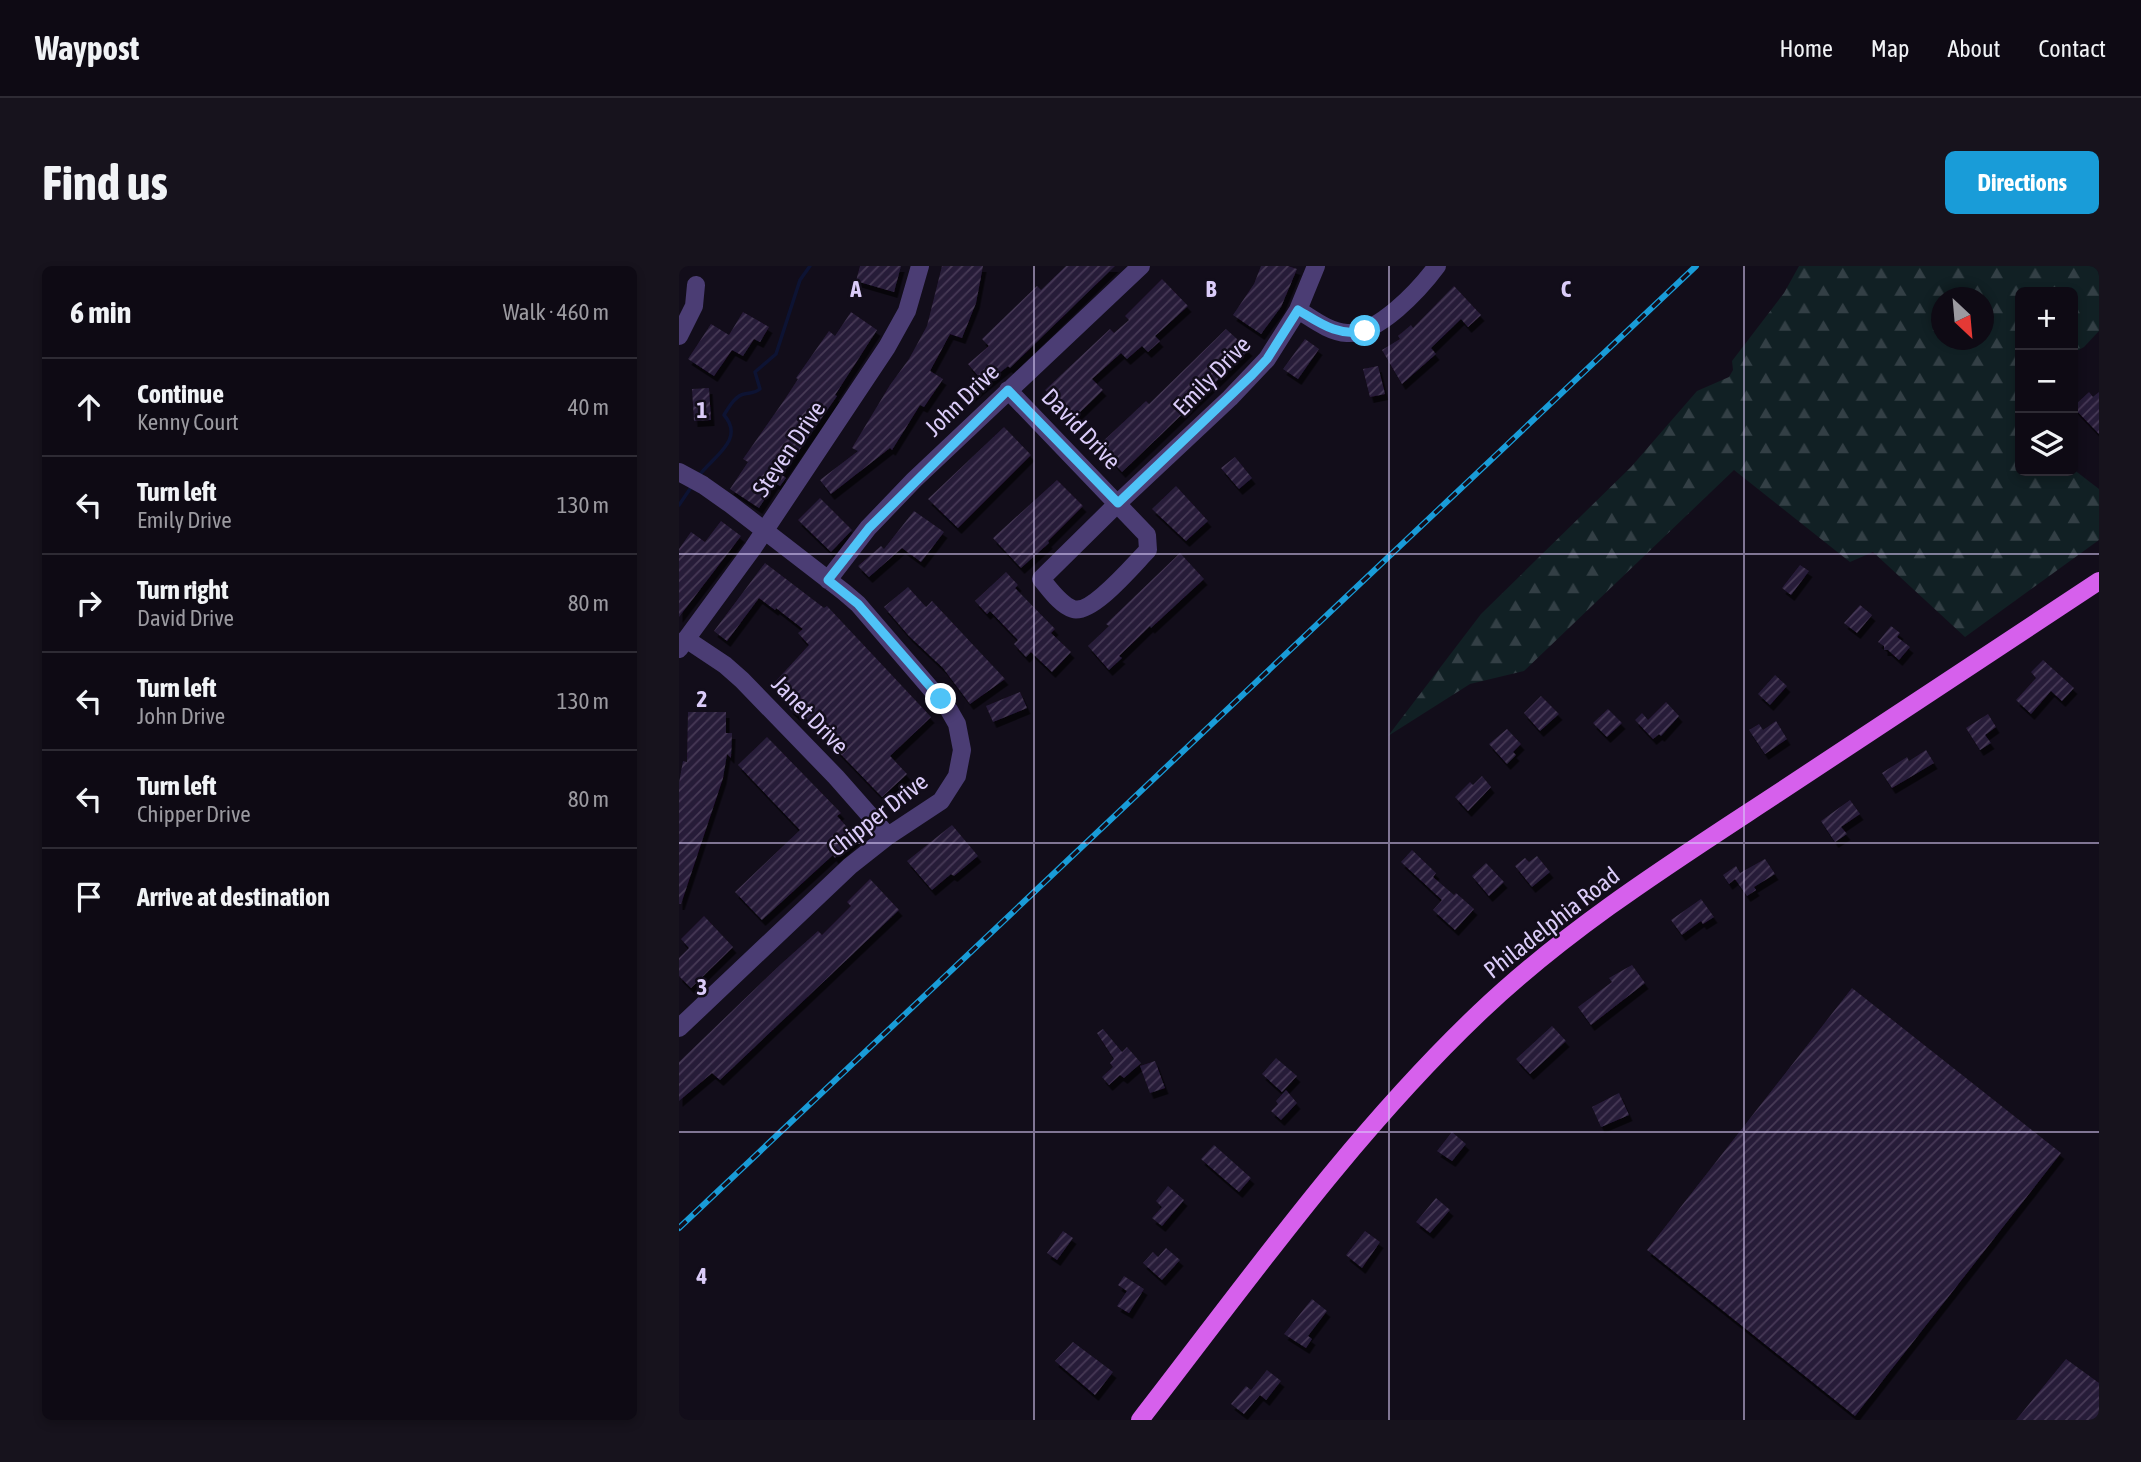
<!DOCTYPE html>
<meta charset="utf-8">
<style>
:root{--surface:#0e0a14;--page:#17131d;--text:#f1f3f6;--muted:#9b9aa0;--line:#2e2b34;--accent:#199cd8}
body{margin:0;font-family:"Asap Condensed",sans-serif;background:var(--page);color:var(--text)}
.controls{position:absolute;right:21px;top:21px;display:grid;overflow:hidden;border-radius:10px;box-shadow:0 4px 10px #0003}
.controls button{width:63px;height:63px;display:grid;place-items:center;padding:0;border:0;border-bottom:2px solid var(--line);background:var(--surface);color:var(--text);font:35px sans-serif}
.compass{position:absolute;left:1252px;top:21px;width:63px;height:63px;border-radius:50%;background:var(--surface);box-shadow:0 4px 10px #0003;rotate:154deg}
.stop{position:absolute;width:21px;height:21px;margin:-16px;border:5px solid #4fc3f7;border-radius:50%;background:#fff}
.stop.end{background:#4fc3f7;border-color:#fff;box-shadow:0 2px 7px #0008}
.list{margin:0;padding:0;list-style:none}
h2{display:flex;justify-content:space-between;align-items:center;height:91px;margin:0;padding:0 28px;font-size:30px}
h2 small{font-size:23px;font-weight:400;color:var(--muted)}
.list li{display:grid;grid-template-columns:46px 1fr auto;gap:21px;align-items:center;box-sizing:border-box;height:98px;padding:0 28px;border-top:2px solid var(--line)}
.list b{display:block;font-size:26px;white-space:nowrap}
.list p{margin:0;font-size:23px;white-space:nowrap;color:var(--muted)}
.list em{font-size:23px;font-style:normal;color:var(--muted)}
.icon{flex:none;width:38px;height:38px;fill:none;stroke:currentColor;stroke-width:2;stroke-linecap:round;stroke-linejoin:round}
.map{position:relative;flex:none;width:1420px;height:1154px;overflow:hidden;border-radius:10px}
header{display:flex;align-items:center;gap:42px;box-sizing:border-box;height:98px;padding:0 35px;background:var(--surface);border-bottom:2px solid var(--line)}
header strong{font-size:33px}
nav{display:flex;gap:38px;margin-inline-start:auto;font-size:24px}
.intro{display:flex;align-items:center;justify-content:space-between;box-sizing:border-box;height:168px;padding:0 42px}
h1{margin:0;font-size:49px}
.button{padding:18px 32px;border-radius:10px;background:var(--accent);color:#fff;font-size:24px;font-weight:700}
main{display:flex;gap:42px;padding:0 42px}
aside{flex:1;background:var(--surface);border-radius:10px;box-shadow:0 4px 10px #0003}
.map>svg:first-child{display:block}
.forest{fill:url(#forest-firs);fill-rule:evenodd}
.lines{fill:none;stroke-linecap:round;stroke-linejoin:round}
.stream{stroke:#0d1333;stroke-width:3.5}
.building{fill:url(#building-hatch);filter:url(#shadow)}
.minor{stroke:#4b3d74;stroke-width:18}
.major{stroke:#d660ec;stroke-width:18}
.rail-casing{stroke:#199cd8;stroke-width:6}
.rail{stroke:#120d1a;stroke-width:3.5;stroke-dasharray:10;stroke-linecap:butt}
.route{stroke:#4fc3f7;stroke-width:9}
.grid{fill:none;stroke:#dbccf9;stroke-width:2;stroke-opacity:0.55}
.labels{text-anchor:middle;stroke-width:5;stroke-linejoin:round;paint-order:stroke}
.street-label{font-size:24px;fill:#dbccf9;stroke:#120d1a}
.grid-label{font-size:23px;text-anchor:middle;font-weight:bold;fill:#dbccf9;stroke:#120d1a;stroke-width:5;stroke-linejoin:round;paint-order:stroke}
</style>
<header>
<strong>Waypost</strong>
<nav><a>Home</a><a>Map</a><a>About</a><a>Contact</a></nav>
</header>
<div class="intro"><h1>Find us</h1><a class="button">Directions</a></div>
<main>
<aside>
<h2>6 min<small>Walk · 460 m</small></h2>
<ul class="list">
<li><svg class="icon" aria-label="ahead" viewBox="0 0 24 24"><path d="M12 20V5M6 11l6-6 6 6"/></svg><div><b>Continue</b><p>Kenny Court</p></div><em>40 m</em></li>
<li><svg class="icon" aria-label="left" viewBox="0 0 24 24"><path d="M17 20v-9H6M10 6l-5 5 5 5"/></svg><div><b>Turn left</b><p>Emily Drive</p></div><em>130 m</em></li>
<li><svg class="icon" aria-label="right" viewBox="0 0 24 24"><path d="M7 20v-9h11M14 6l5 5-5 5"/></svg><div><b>Turn right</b><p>David Drive</p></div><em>80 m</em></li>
<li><svg class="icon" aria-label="left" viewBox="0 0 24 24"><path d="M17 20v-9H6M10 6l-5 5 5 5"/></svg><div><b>Turn left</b><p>John Drive</p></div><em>130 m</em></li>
<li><svg class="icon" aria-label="left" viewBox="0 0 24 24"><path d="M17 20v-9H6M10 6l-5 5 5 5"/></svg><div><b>Turn left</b><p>Chipper Drive</p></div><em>80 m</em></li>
<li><svg class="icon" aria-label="arrive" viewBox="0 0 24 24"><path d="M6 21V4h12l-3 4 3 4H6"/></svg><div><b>Arrive at destination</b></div></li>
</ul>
</aside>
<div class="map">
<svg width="1420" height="1154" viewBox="0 0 1420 1154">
<defs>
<pattern id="forest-firs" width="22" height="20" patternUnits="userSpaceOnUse" patternTransform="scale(1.75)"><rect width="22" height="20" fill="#112024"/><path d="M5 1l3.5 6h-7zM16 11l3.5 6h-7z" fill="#333f45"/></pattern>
<pattern id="building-hatch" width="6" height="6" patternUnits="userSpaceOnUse" patternTransform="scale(1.75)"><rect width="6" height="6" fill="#281b39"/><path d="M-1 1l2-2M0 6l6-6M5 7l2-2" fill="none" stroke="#473b56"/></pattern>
<filter id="shadow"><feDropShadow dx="3.5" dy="6" stdDeviation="0" flood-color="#0009"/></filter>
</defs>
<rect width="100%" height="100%" fill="#120d1a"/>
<path class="forest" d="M1120,0H1420V65L1405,81L1394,87V26H1341V205H1394V203L1420,223V274L1286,371L1194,286L1171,296L1055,204L845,405L791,418L709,470L802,348L952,201L1018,125L1050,111L1054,104L1053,95L1105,27ZM1262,32H1304V74H1262Z"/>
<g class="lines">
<path class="stream" d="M19,211C33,191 67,174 45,149C50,141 56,130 65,128C72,126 75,128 81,123L76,106L97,88L121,14L131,0
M0,239L13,220"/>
</g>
<path class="building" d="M181,0H222L215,26L177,15Z
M263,0H304L297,37L283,72L271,68L251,105L264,113L245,141L241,139L213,184L211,182L152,228L141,214L179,185L173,182L211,119L230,93L248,60Z
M387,0H436L331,102L329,100L290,132L285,126L300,111L289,98L310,80L303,73L358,20L362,24Z
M582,0H609L618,3L602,41L582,68L554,49L575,18Z
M483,13L509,40L476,70L481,75L469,86L463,80L448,93L442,87L413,113L424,124L394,153L366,124L431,63L435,67L450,54L446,50Z
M775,20L802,49L789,61L782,53L752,82L757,88L723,118L703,84L721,73L719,70L732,59L734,62Z
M64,46L90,61L81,76L75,73L64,90L53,84L35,110L9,93L32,58L50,69Z
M172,46L198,64L156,129L158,130L103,209L107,212L101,220L96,217L80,242L51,223L69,196L64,193L106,133L119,113L117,112L150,65L156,70Z
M547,63L570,84L443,206L431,193L428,196L420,188L424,185L419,180L467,135L470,138Z
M626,73L640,83L619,113L604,103Z
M699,100L706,128L691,131L684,103Z
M30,122L32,154L15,155L13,123Z
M1410,126L1414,131L1420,126V168L1394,141Z
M325,161L352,189L279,262L249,233Z
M556,191L573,212L560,223L542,202Z
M378,214L404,240L369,275L370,277L342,302L314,272Z
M497,220L529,255L507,275L473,243Z
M141,232L173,264L152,286L119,254Z
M235,245L265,266L242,296L223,282L190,311L179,300L202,280L205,283Z
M42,255L62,270L0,351V283L12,266L26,276Z
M501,287L525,313L472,362L471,360L440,390L443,392L430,404L409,380L430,360L427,358Z
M86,297L145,342L148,340L252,451L211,490L228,508L203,531L121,446L118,449L110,442L116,436L95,417L130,379L119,367L124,363L97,342L96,344L80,332L48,375L35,365Z
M1121,299L1130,305L1112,329L1103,322Z
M327,306L339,319L336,322L376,363L372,367L392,386L373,406L352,386L347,391L335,378L339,374L311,345L308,348L296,335Z
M229,321L247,341L253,335L326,413L291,438L264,402L230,370L205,341Z
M1181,339L1193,349L1178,367L1165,357Z
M1212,360L1221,367L1218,371L1231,381L1220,394L1209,384H1205V380L1199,376Z
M1364,394L1395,422L1383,435L1372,425L1352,448L1337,434L1357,412L1352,406Z
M1096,409L1108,420L1091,439L1079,428Z
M341,426L348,442L314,456L307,440Z
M862,430L880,448L861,465L845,447Z
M987,436L1000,450L982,470L980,468L974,473L956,454L963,447L969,454Z
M929,443L943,457L928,471L914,457Z
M9,446H47V467H53L52,492L48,488L44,512L2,638H0V517L4,495L8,496Z
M1309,448L1317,461L1306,469L1312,477L1301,484L1287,462Z
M1097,455L1108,473L1086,488L1070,464L1080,458L1084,464Z
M828,463L842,478L834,486L837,489L828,498L810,478Z
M88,471L162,547L158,550L178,572L156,592L154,589L83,654L56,626L121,564L59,499Z
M1247,484L1255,497L1213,522L1203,507L1228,491L1230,495Z
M803,510L812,521L789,545L776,531L791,516L794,519Z
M1171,534L1181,548L1162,561L1168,568L1156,576L1142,555Z
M273,559L299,590L275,610L272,608L253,624L228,595Z
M733,584L757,607L754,611L775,629L777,627L795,643L776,664L754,644L763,634L722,596Z
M858,590L871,606L853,621L836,600L846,592L850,596Z
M1086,593L1096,608L1075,621L1077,624L1068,630L1056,613L1050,618L1044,609L1057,600L1061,607Z
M807,597L825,616L810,630L793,610Z
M191,613L220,644L41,814L33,807L0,835V796L102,698L139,665L143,669L172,640L168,636Z
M1022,633L1035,651L1024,658L1022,655L1003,669L992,654Z
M25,650L54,681L12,722L0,710V692L10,682L2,673Z
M953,699L966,717L912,759L899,741L933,716L930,712Z
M1173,722L1382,887L1176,1150L968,984Z
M873,760L887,775L851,808L837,793Z
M424,763L443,786L448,781L462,797L445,812L441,809L430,819L423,811L434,801L431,797L435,793L418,767Z
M597,792L618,810L603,826L583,808Z
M476,795L486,822L471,827L461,800Z
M607,824L618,837L602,854L592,845L599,838L597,835Z
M940,827L950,849L922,861L913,841Z
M773,866L787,878L773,895L758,885Z
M535,879L572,912L560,926L522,893Z
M489,920L505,934L483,960L473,952L483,941L477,935Z
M757,932L771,944L751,967L737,956Z
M384,965L394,972L378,994L368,987Z
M686,965L701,976L683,1002L667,989Z
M487,982L501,994L483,1014L464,997L474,986L479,991Z
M445,1010L465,1023L450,1047L438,1040L448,1025L439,1019Z
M633,1033L648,1045L629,1070L633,1073L627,1082L605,1068Z
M394,1076L434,1106L416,1129L376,1095Z
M1387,1093L1420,1117V1154H1337Z
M588,1104L602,1115L587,1134L581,1129L565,1148L552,1138L567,1120L572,1124Z"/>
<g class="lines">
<path class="minor" d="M619,44C634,53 650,66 668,67C699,69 741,23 758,0
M0,70L15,40L17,19
M329,124L468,269L469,284C455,298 413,349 394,343C381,339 370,322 362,313L439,237L551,132L588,93L619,44L637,0
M0,206L24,219L51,238L165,326L179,338L270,444L278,458L283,484L278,510L262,535L209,570L171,600L0,762
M149,314L189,262L235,214L462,0
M7,373L46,399L63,414L157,511L209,570
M0,383L74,282L208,81L228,45L241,0"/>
<path class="major" d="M461,1154C569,1015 672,869 800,747C889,662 994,596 1096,529C1204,458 1312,387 1420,315"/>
<g class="rail-casing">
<path id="rail" d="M0,962L1017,0"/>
</g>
<use href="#rail" class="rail"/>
</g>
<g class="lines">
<path class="route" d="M262,433L179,338L149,314L190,262L329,124L439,237L573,109L588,93L619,44C641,57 659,71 686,65"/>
</g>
<path class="grid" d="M355,0V1154M710,0V1154M1065,0V1154M0,288H1420M0,577H1420M0,866H1420"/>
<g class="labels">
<g class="street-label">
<text transform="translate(533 110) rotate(-46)" y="8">Emily Drive</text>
<text transform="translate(283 134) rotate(-44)" y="8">John Drive</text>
<text transform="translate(402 163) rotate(46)" y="8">David Drive</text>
<text transform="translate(110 183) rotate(-56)" y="8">Steven Drive</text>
<text transform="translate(131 449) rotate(46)" y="8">Janet Drive</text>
<text transform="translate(199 549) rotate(-38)" y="8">Chipper Drive</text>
<text transform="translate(873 657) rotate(-38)" y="8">Philadelphia Road</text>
</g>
</g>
<g class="grid-label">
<text x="177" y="31">A</text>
<text x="532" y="31">B</text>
<text x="887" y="31">C</text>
<text x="23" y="152">1</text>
<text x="23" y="441">2</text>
<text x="23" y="729">3</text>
<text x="23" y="1018">4</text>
</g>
</svg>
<div class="controls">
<button>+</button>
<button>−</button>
<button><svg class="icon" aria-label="layers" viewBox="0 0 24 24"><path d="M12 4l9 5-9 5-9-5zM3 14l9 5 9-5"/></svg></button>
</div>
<svg class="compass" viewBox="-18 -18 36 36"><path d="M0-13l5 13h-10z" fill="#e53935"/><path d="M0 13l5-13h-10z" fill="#9b9aa0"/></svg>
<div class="stop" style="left:686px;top:65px"></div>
<div class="stop end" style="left:262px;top:433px"></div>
</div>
</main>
